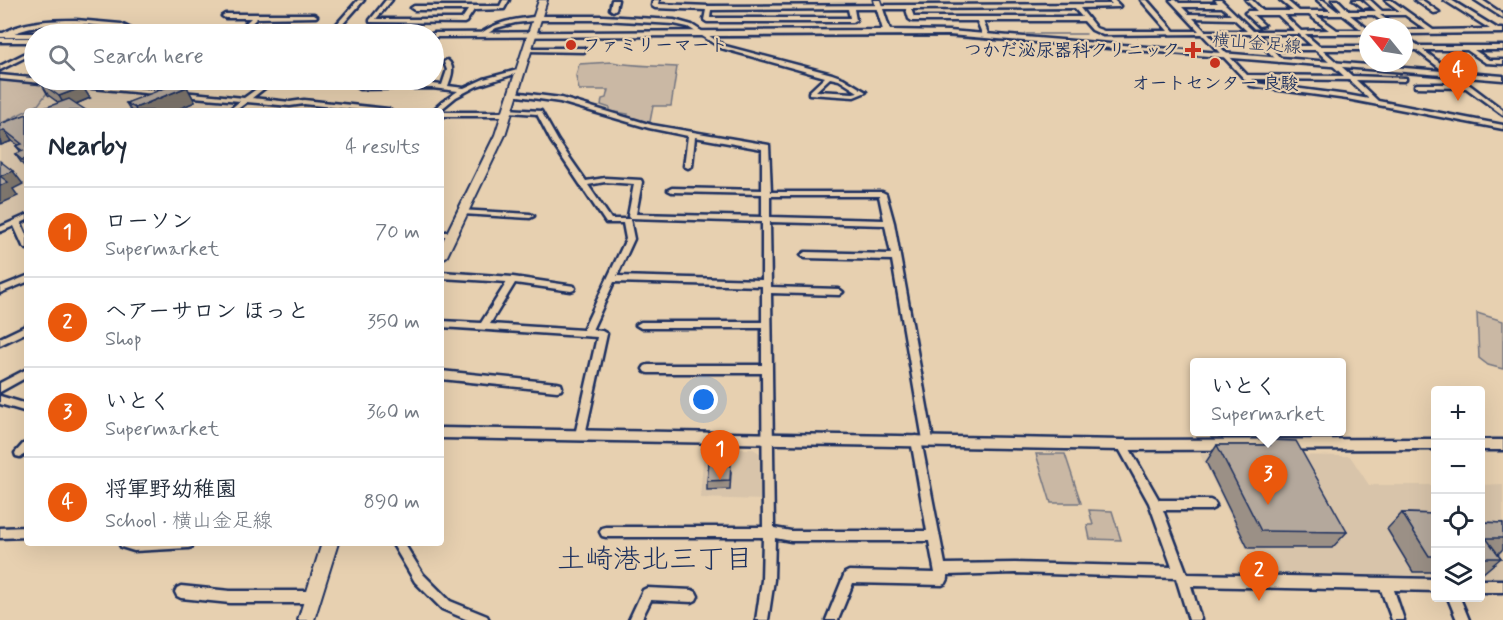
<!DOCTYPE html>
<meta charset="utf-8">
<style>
:root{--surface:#fff;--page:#f6f6f7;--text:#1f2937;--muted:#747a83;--line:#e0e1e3;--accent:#ea580c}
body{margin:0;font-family:Mynerve,"Klee One",sans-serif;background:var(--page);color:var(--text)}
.controls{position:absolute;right:18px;bottom:18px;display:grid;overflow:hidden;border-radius:6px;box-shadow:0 6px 24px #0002}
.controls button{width:54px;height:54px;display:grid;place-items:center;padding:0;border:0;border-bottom:2px solid var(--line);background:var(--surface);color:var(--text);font:30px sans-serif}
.compass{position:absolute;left:1359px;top:18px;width:54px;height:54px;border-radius:50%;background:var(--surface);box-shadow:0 6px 24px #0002;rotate:300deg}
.you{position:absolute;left:704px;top:400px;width:21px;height:21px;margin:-15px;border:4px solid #fff;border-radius:50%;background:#1a73e8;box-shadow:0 0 0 9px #1a73e833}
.badge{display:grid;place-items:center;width:39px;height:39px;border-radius:50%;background:var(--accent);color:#fff;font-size:20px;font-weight:700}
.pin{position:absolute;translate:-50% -50px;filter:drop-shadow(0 2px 3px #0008)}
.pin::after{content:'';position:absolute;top:32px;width:21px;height:18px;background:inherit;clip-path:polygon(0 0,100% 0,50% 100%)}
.popup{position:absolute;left:1190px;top:358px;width:156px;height:78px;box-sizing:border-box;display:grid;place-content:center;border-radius:6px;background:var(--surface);filter:drop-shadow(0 2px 4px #0005);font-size:20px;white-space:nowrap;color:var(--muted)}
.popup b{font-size:22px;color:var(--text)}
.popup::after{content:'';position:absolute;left:50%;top:100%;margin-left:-12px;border:12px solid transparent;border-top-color:var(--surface)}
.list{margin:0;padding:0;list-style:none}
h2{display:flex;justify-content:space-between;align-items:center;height:78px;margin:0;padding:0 24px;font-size:26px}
h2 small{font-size:20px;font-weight:400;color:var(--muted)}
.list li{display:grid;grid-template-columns:39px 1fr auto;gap:18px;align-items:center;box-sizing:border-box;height:90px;padding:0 24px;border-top:2px solid var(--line)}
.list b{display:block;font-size:22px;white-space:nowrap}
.list p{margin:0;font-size:20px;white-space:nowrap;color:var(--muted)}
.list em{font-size:20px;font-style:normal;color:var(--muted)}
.icon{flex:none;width:33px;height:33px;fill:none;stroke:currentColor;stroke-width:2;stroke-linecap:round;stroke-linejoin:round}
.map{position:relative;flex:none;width:1503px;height:620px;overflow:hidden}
.search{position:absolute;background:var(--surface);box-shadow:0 6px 24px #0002;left:24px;top:24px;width:420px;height:66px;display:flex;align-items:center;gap:15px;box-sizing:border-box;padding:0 21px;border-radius:33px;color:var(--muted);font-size:22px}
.panel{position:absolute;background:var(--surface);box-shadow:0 6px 24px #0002;left:24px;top:108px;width:420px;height:438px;border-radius:6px}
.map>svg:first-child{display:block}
.built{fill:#d8c4aa}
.green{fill:#cab8a4;stroke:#727481;stroke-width:1.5}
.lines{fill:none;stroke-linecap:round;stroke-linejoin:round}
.stream{stroke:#6b6f7e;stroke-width:1.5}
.minor-casing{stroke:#1b2f5e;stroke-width:5}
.tertiary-casing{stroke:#1b2f5e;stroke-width:5}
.secondary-casing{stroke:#1b2f5e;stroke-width:4}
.minor{fill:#e7d0b0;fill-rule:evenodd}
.tertiary{fill:#e7d0b0;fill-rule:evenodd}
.secondary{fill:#e7d0b0;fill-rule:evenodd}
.wall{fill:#9b9086;stroke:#1b2f5e;stroke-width:1.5}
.shaded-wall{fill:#7e766d;stroke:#1b2f5e;stroke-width:1.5}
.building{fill:#b4a89c;stroke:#1b2f5e;stroke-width:1.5}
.poi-dot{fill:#c8321e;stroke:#e7d0b0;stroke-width:2}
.labels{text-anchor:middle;stroke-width:4.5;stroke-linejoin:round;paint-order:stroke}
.far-street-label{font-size:18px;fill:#1b2f5e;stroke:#e7d0b0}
.far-poi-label{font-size:18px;font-weight:bold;fill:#1b2f5e;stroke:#e7d0b0;text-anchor:start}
.near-neighbourhood-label{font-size:28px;fill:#1b2f5e;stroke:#e7d0b0}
</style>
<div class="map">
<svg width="1503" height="620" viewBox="0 0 1503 620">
<rect width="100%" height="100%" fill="#e7d0b0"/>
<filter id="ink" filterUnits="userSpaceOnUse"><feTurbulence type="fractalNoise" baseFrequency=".0167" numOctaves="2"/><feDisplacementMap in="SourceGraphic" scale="12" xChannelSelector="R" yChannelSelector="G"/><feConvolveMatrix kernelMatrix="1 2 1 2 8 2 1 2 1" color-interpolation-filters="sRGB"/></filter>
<g filter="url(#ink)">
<path class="built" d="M0,78L243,101L228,111H27V215L0,228Z
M704,449H753L763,455L762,500L700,498Z
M1200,454L1350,456L1369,485H1435V579L1260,577Z
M1503,484V580H1481L1480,485Z"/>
<path class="green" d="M612,62C635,67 653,65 677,67L671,106H653L650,122H637L626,117L628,114L610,111V108L601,105L602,99L606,98L608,90H579L576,76L579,64Z
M0,80L52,86L38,105L0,124Z
M1477,313L1503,321V369L1488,365L1479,358Z
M1036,454H1065L1081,503H1051Z
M1089,510L1112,511L1121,540L1090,539L1087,525H1093Z"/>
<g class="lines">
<path class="stream" d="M1026,34H1086
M716,38L945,37L1024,43"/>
<g class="minor-casing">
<path id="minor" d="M358,0H364L334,34H328Z
M386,0H392L376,19H462L468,10H414L411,8L414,6H500L503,0H509L504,9L474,10L466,22L464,23L370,22V20Z
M612,0H618L616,9L613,11L610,9Z
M653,0H659L658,4L709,6L1112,4L1108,0H1114L1120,6L1119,7L1080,8L1096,28L1104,31H1168L1141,0H1147L1174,31H1199L1170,0H1176L1179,3H1218L1215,0H1221L1253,31H1295L1278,15H1253L1264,25L1259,26L1245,13L1248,11H1257L1246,0H1252L1263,11H1293L1280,0H1286L1299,11H1331L1317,0H1323L1337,11L1342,10L1332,0H1338L1349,11H1376L1364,0H1370L1382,11H1400L1385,0H1391L1433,30L1490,29L1444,0H1451L1498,29H1503V33L1404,34V30H1426L1405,15H1380L1397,27H1390L1373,15H1350L1368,29V34H1305L1319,46H1368V50H1323L1352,76L1406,78V80L1404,81L1356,80L1378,101L1503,125V129L1347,99L1251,86L1202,34L1103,35L1092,30L1084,21H983L989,36L986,38L983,36L977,21H912L909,19L906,9H854L856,20L853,22H707L704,20L706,10L655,8L652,6ZM1182,7H1222L1231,15L1189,14ZM1074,8L1082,17H914L911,9ZM848,9L850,18H710L711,10ZM1284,15H1309L1329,30L1301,31ZM1316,15H1343L1362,30H1337ZM1193,18L1234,19L1247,31H1205ZM1208,34H1250L1279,62L1282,60L1273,50H1316L1344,76L1247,75ZM1257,34H1299L1312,46H1270ZM1251,79L1349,80L1369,99L1347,95L1255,83Z
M1353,0H1360L1369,7L1364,8Z
M1415,0H1422L1439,12L1434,13Z
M1475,0H1482L1503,14V18Z
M314,14L317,16L316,17L257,18L240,34H234L251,18H225L222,16L225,14Z
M542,16H603L674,20L692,25L725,46L832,74L843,78L866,92L854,97L809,94V92L825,77L721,48L688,27L674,24L603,20H542L515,23L496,28L484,36L479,35C497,20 520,19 542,16ZM830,78L839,80L858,92L853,93L816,91Z
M76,20L121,24L131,29L127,34H121L125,30L120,28L84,24L67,34H61L77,24C46,23 31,27 3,37L0,35C22,21 51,20 76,20Z
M1404,36L1419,46H1503V50H1474L1489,60H1503V64L1486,63L1467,50H1423L1503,110V115L1466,88L1415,87V85L1417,84H1461L1416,50H1404V46H1411L1404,41Z
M0,38H34V42H0Z
M528,48H584L587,50L584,52L526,51V49Z
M34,49V53L0,70V66Z
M447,60C456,67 451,77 448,86L464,88L484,79L521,69L524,71L477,86L456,97L439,111H432L442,102L458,91L432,88L359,89L356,87L359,85L432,84L442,85L447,70L444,62Z
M0,75L165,91L168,93L165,95L0,79Z
M269,80H275L252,98L290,102L304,100L388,109L391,111H369L304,104L290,106L247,102L235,111H228L240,101L182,96L179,94L182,92L244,98Z
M513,92L561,98L652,125L769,145L771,192H882L886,194L894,223L933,440L932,443L928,444L924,443L923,440L892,260L805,258L801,255L805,252L891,254L885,225L770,222L771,287L839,289L843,292L839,295L771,293L774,528L791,531H927L911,440L912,437L916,436L920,437L921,440L945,564L1015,563L1172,567L1149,503L1117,445L1118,442L1122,441L1126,442L1159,500H1210L1214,502L1216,505L1214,508L1210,510H1163L1187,574L1436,579V591L1394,590L1404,620H1392L1381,590L1191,586L1201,620H1189L1176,578L1015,573L947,575L948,579L946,583L942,585L853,583L838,620H826L845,573L849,571L935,573L929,541H791L775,538L774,580L768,620H756L762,580L763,537H606L602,536L600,532L602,528L606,527H763L762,373H648L645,372L643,369L645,366L648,365H762V328H641L636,325L641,322H762V286L614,282L592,330L602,331L607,334L585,435L584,438L580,439L576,438L575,435L597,337L441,327V321L481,323L507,282L441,278V272L513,277L574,286L575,288L574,290L571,291L515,283L490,324L583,330L626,239L623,223H606L551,141L537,114L509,112L506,110L507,109L541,111L558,141L586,181L605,178L641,180L642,182L636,214L762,217V194L672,192L668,190L672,188L762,190V149L695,137L692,166L688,168L684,166L688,136L649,128L560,102L511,95V93ZM605,182L634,184L628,216L629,218L762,222V280L617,276L634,239L630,219H611L588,185ZM770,196H879L884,220L770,217Z
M441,112H508L511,114L508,116H441Z
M459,210L530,214L534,216L530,218L462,214H459L458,212Z
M27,215V220L21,223L27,237V249L23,246L14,226L0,232V227Z
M441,232H451L455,234L451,236H441Z
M27,276V282L0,293V287Z
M27,325V332L0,345V338Z
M27,369V377L0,392V383Z
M441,371L557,383L561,384L562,387L561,390L557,391L441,379Z
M0,396L27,404V412L0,404Z
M27,443V453L20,457L16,456L15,453L23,444Z
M27,527V537L0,538V528Z
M119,543H194L192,547L188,548L134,551L121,547Z
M392,543H404L423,574L450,601L487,616L489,620H468L442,609L415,582Z
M1480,580H1503V592H1480Z
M181,586L230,591H313L317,593L319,597L317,601L313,603H230L181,598L177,596L175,592L177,588Z
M647,588L692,590L696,592L698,596L696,600L692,602L651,600L641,620H629L643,590Z
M1448,598H1460L1469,620H1457Z"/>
</g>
<g class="tertiary-casing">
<path id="tertiary" d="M874,0H880L890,30L949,31L1503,76V80L949,35L434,37V34H431L434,33L883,30Z
M221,32H416L419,34H218Z
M0,33H34L37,34H34V37H0Z
M441,428L1122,440L1436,439V449L1122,450L441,438Z
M1480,440H1503V450H1480Z"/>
</g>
<g class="secondary-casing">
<path id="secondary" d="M539,0H547L505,135L447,256L441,260V245L495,135Z
M322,543H338L314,620H298Z"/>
</g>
<use href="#minor" class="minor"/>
<use href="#tertiary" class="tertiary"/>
<use href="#secondary" class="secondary"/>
</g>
<path class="wall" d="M41,83L90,98L76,104L59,103L48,95Z
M187,87L195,102L174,111H131L126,103Z
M27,114V168L23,165L15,154L21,152L16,146L18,145L12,141L1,145H0V124Z
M1267,440L1347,532L1332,548H1248L1206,462L1217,445H1264Z
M731,472L730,489L707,490V481Z
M1402,513L1436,514V572H1413L1387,529Z
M1480,522L1503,523V549L1498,554L1501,558L1482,574H1480Z"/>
<path class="shaded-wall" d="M83,87L90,98L66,108L59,96Z
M187,87L195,102L174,111H136L135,108Z
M4,130L12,141L1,145L0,132Z
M27,158V166L22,160Z
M13,171L23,184L13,189L18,196L0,204V176Z"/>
<path class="building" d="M51,80H72L83,87L59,96L41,83Z
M170,86L187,87L135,108L126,103Z
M69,99L87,111H36Z
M27,114V158L22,160L15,154L23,151L16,146L22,144L4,130L0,132V124Z
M0,161L13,171L0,176L8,182L0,186Z
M1267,440L1296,441L1347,532L1261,531L1217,445H1270Z
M709,462L731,463L730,480L707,481Z
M1402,513L1436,514V556H1429Z
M1480,522L1503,523V538H1486L1501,558H1480Z"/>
</g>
<g class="poi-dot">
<circle cx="571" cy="45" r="6"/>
<path d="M1190 41h6v6h6v6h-6v6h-6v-6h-6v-6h6z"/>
<circle cx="1215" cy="63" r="6"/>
</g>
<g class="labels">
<g class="far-street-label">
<text transform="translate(1257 43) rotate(5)" y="6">横山金足線</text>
</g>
<g class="far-poi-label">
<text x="583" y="51">ファミリーマート</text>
<text x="1180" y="56" text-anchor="end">つかだ泌尿器科クリニック</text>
<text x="1215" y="89" text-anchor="middle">オートセンター 良駿</text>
</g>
<g class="near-neighbourhood-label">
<text x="655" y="568">土崎港北三丁目</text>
</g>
</g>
</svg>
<div class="controls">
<button>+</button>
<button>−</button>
<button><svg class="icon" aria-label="locate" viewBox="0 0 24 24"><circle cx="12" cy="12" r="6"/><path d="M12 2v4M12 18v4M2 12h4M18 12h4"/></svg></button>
<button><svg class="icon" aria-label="layers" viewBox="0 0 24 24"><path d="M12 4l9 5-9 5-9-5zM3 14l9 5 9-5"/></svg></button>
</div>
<svg class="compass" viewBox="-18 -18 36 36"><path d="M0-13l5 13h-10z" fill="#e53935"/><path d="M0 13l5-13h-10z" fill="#747a83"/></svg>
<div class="you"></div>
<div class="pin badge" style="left:720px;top:480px">1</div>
<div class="pin badge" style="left:1259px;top:601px">2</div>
<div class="pin badge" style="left:1268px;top:505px">3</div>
<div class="popup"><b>いとく</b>Supermarket</div>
<div class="pin badge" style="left:1458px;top:101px">4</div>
<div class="search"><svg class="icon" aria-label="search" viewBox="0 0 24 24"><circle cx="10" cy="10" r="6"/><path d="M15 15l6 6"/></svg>Search here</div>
<section class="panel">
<h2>Nearby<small>4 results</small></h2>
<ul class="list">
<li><span class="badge">1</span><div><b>ローソン</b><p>Supermarket</p></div><em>70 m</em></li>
<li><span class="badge">2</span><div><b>ヘアーサロン ほっと</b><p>Shop</p></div><em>350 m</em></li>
<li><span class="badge">3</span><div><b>いとく</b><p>Supermarket</p></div><em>360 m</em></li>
<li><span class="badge">4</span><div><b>将軍野幼稚園</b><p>School · 横山金足線</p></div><em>890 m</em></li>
</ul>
</section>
</div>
